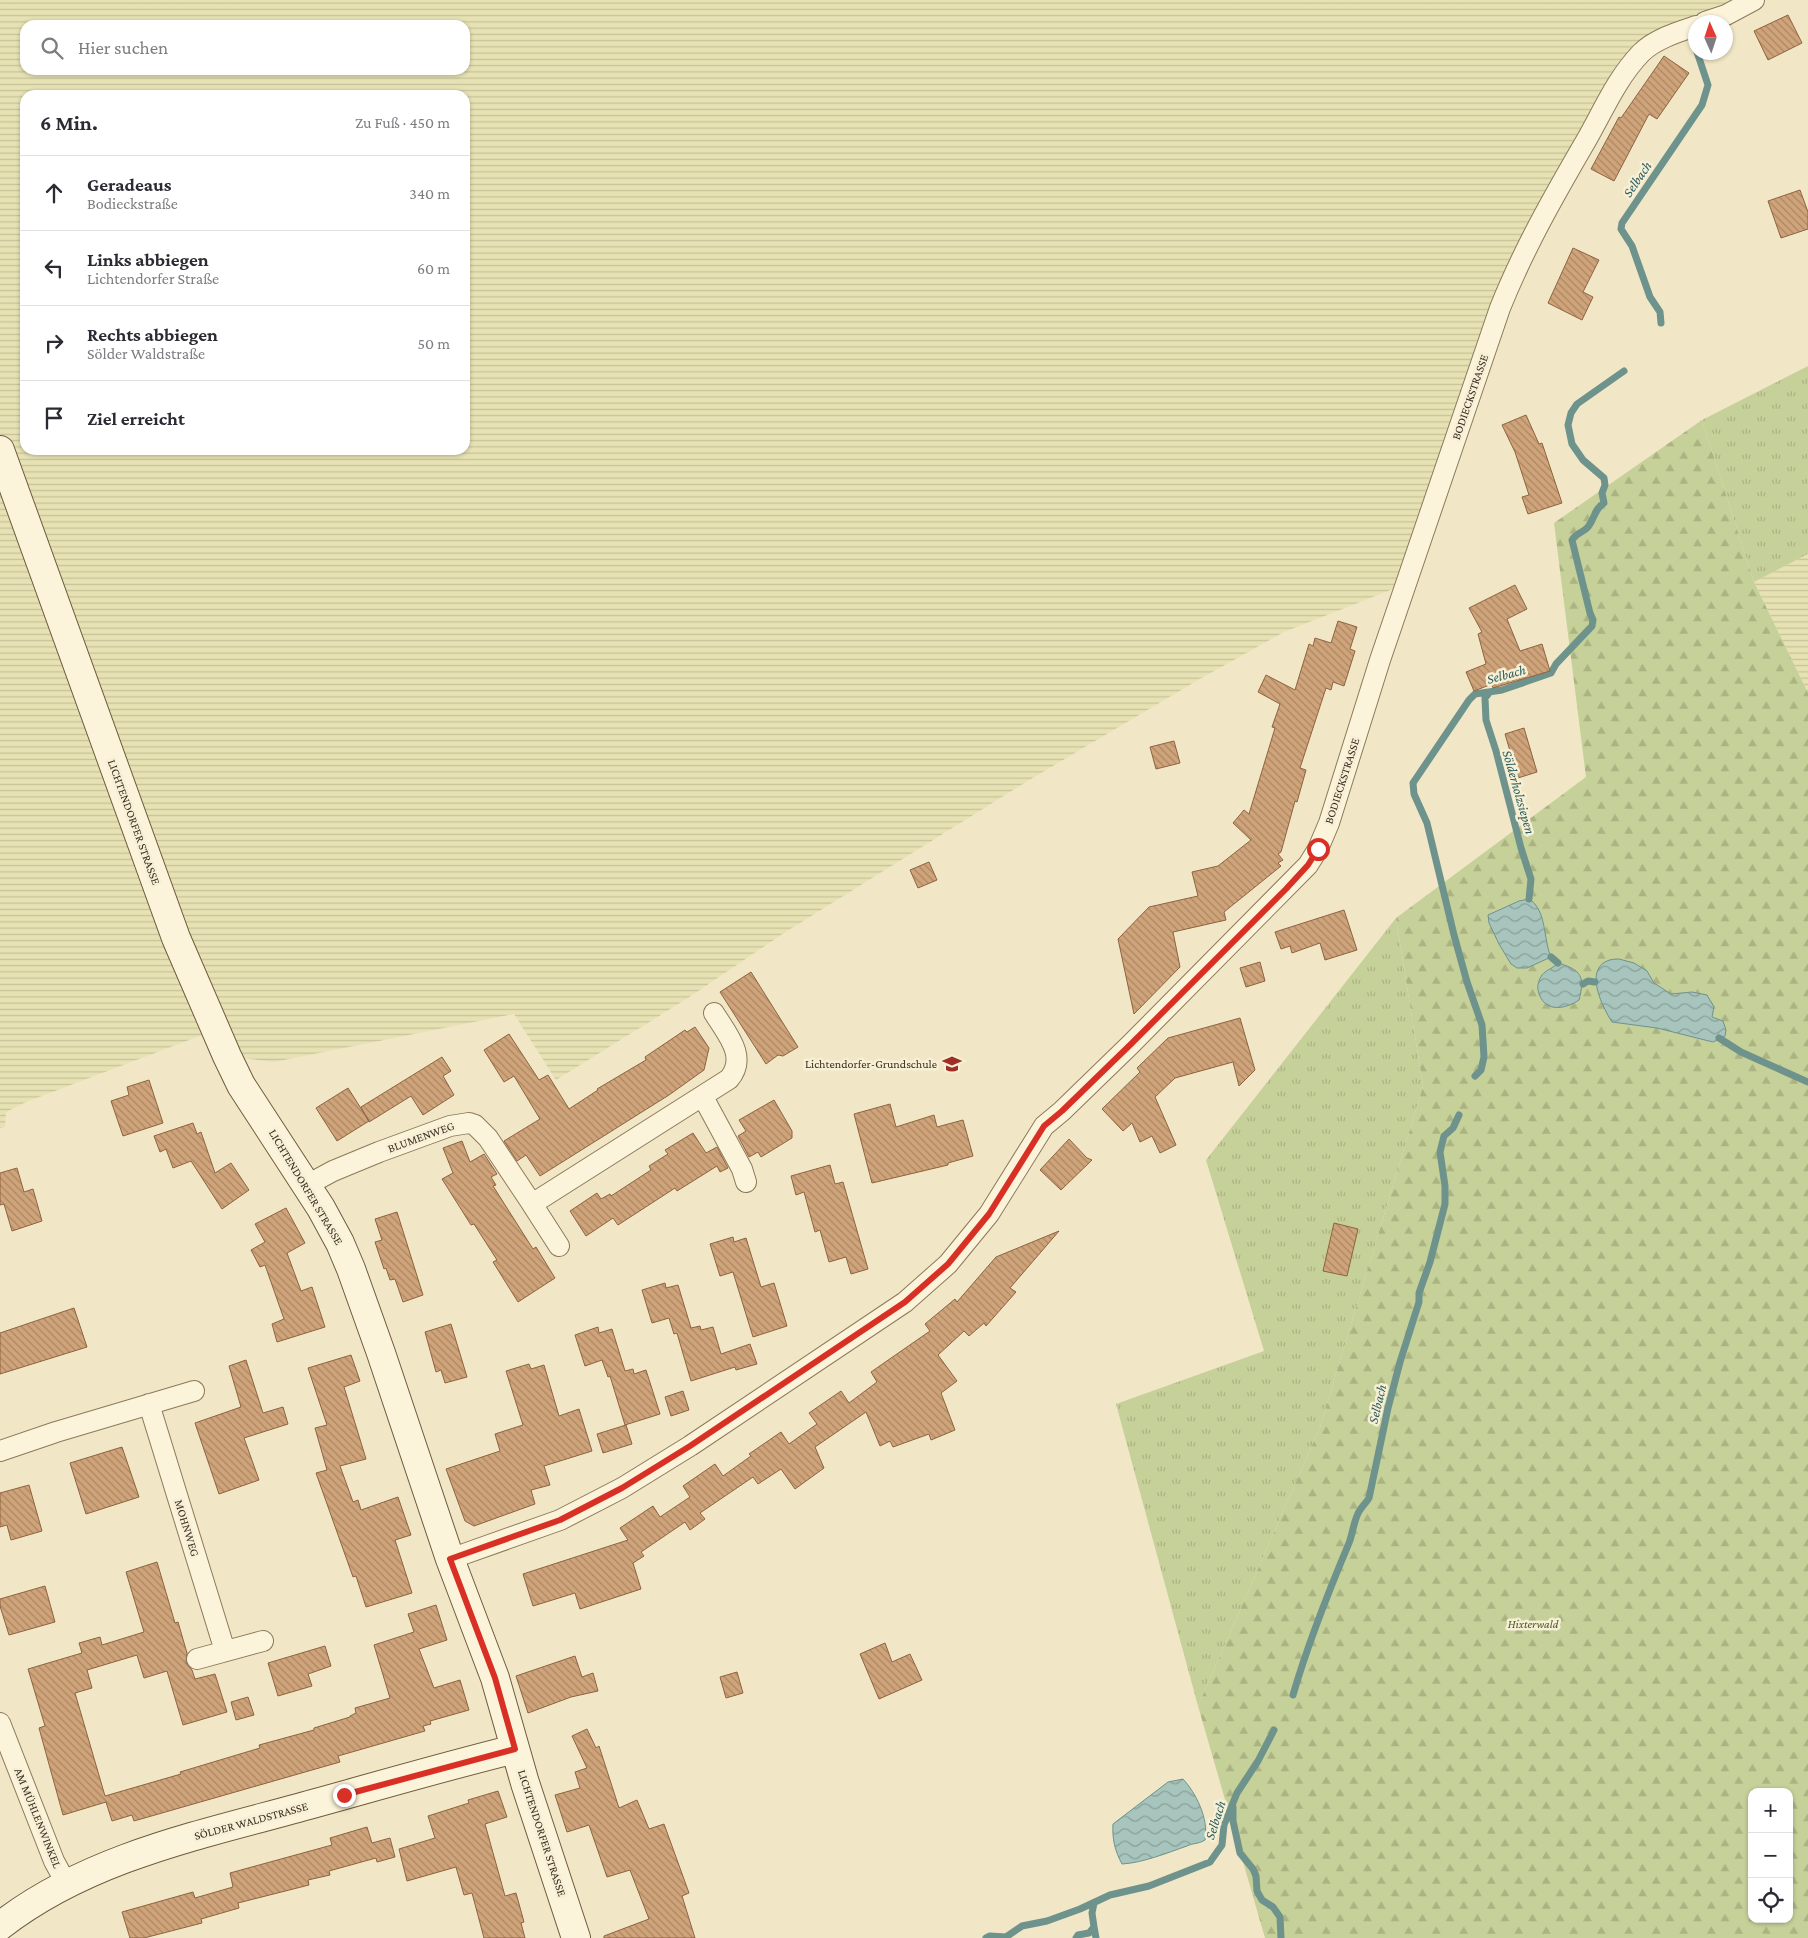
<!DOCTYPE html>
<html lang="de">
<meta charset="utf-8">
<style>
:root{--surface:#fff;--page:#f2f2f3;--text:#2b2b33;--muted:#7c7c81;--line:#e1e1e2}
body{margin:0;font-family:"Crimson Pro",serif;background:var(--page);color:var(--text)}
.controls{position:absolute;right:15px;bottom:15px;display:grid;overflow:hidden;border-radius:10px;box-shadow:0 1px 4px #0004}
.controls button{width:45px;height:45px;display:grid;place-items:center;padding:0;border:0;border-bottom:1px solid var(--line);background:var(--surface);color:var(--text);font:25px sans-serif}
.compass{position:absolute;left:1688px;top:15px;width:45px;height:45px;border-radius:50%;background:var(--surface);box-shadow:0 1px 4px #0004;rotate:357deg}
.stop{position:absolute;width:15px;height:15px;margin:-11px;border:4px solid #d93025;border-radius:50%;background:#fff}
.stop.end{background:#d93025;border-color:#fff;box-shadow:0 1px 5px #0008}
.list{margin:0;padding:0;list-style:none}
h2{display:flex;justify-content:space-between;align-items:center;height:65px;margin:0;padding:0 20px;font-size:21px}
h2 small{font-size:16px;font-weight:400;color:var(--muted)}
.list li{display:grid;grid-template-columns:32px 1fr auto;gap:15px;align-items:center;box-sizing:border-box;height:75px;padding:0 20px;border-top:1px solid var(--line)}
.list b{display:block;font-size:19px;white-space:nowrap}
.list p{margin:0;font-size:16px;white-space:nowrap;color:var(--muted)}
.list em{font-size:16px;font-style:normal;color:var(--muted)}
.icon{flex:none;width:28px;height:28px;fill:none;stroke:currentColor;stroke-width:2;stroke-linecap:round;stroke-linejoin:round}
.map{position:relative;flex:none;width:1808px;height:1938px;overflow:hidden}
.search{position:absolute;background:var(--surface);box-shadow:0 1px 4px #0004;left:20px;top:20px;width:450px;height:55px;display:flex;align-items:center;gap:12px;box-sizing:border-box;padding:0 18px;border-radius:15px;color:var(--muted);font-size:19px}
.panel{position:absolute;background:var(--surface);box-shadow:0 1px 4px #0004;left:20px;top:90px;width:450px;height:365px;border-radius:15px}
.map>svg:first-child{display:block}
.farmland{fill:url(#farmland-rules);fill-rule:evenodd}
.grass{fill:url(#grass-tufts)}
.forest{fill:url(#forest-firs);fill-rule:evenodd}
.water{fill:url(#water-waves);stroke:#6d938c}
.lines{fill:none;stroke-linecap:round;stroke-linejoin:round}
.stream{stroke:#6d938c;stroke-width:7}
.building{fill:url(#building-back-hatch);stroke:#8e633f}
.street-casing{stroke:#8d795a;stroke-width:22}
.secondary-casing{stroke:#6f5a3d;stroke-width:30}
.street{stroke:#fbf3da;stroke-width:20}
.secondary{stroke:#fbf3da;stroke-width:28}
.route{stroke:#d93025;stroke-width:6}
.labels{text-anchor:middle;stroke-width:5;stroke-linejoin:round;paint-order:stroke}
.street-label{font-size:12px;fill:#3d2f1f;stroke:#f7f0d6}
.poi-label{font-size:12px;fill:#3d2f1f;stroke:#f7f0d6;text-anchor:end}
.park-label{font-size:12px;font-style:italic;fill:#495a24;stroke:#f7f0d6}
.water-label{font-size:14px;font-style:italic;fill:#2d5d5d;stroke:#f7f0d6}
</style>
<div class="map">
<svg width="1808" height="1938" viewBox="0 0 1808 1938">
<defs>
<pattern id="farmland-rules" width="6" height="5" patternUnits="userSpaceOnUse" patternTransform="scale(1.25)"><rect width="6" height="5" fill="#e7e2b3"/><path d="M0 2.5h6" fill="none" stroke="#c7c29a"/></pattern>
<pattern id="grass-tufts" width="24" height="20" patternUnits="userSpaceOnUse" patternTransform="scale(1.25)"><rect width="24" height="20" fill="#c6d099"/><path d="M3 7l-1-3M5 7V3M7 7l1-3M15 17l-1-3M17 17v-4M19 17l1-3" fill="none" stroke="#abb383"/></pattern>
<pattern id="forest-firs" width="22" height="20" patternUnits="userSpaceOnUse" patternTransform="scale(1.25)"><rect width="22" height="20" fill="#c6d099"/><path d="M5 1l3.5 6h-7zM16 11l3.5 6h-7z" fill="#abb383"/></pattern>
<pattern id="water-waves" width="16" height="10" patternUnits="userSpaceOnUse" patternTransform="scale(1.25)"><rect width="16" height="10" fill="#a7c4bd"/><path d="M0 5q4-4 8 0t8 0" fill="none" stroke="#89a099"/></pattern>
<pattern id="building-back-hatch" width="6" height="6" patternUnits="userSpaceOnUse" patternTransform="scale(1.25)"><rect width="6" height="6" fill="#d0a47a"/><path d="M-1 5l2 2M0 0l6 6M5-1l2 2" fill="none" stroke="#aa8663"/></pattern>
</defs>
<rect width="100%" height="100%" fill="#f1e7c6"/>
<path class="farmland" d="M0,0H1754L1657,42L1549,204L1406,584L1284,632L1198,680L1026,782L784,933L688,998L556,1080L514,1014L274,1062L227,1056L213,1031L26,1102L6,1112L5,1127L0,1128ZM25,25H465V70H25ZM25,95H465V450H25Z
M1808,554V693L1754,582Z"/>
<path class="grass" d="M1808,366V554L1754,582L1702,420Z
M1396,918L1423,1086L1320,1427L1198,1706L1116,1404L1264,1351L1206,1160Z"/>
<path class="forest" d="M1702,420L1754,582L1808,693V1938H1265L1198,1706L1320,1427L1423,1086L1396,918L1586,777L1554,523ZM1752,1792H1789V1919H1752Z"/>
<path class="water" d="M1529,899C1547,910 1543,939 1551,957L1527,968H1517L1511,964L1499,944L1489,923L1488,915L1519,901Z
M1619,959L1634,963L1647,971L1654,983L1671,994L1692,992L1707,995L1714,1007L1712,1017L1723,1021L1726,1030L1725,1036L1713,1042L1657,1028L1612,1022C1603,1008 1584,971 1607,961C1611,959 1616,959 1619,959Z
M1558,963C1582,970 1585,977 1579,1000C1564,1010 1543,1013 1538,990C1537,986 1539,979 1542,975C1545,971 1553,968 1558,963Z
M1183,1779C1196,1793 1209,1819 1205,1840C1199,1844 1193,1843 1187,1846C1167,1853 1142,1863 1122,1864C1115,1851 1112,1839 1113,1824L1168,1782Z"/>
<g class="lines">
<path class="stream" d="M1693,43L1696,49
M1661,323L1660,312L1650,297L1632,246L1621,229L1622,223L1702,105L1708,85L1697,52
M1489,693L1485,698L1486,720L1496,751L1521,848L1531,879L1529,899
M1551,957L1558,963
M1583,984L1588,981L1595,982
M1719,1038L1741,1052L1808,1082
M1475,1076L1481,1070L1484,1057L1482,1025L1467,982L1454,935L1427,823L1414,794L1413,783L1469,700L1475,694L1502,690L1551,673L1556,664L1592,626L1593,620L1590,613L1572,540C1577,532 1583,533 1588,527C1595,518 1594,509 1604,503L1602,493L1605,485L1604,478L1583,460L1572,444L1568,425L1571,413L1577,404L1624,371
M1293,1695C1308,1643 1328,1593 1349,1543C1353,1533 1354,1518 1360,1510C1363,1505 1366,1503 1369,1498L1388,1408L1400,1362L1419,1302V1293L1430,1262L1445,1204V1186L1440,1152L1444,1136L1453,1128L1459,1115
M1233,1807V1821L1240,1853L1253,1869L1256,1876L1257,1891L1262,1900L1273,1907L1280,1917L1281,1938
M1094,1927L1096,1938
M986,1938L990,1936L1006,1937L1022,1926L1047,1921L1080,1909L1110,1895L1149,1886L1210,1862L1222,1845L1224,1825L1237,1793L1258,1761L1274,1730
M1076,1938L1078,1935L1089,1933L1094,1927L1092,1913L1094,1903"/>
</g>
<path class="building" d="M1788,15L1802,43L1768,60L1754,31Z
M1664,56L1689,73L1657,119L1649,114L1614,181L1591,169L1619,117L1621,118Z
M1800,190L1808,212V229L1781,238L1768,201Z
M1573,248L1599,260L1583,292L1593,297L1582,320L1548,303Z
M1526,415L1539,444L1542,443L1562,503L1528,514L1522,497L1529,495L1515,452L1502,425Z
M1515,585L1527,609L1507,619L1520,651L1542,644L1550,671L1493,688L1492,684L1474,691L1466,672L1486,664L1478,634L1482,632L1469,608Z
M1338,621L1357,627L1350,649L1355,651L1344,686L1333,682L1331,690L1326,688L1300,768L1306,770L1297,802L1295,801L1281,852L1278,854L1283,860L1278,863L1281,866L1224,912L1226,920L1173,932L1180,967L1134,1014L1118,939L1149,907L1198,896L1192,872L1218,866L1251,840L1233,823L1244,810L1249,814L1275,728L1272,727L1280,704L1258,692L1266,675L1295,690L1309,644L1313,646L1315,638L1331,643Z
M1524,728L1537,772L1518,778L1505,734Z
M1174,741L1180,763L1156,769L1150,747Z
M929,862L937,880L918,888L910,870Z
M1344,910L1357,950L1325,960L1320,943L1292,953L1290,946L1281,949L1275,932Z
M1260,962L1265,981L1246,987L1240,968Z
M751,972L798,1047L783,1056L778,1055L766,1064L720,992Z
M1240,1018L1255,1070L1239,1086L1233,1062L1175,1078L1155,1097L1176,1145L1160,1153L1152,1136L1140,1142L1132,1123L1123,1131L1102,1109L1140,1072L1137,1068L1168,1038Z
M695,1027L709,1048L704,1070L669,1095L540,1176L526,1155L517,1161L504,1141L540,1119L514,1076L504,1082L484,1050L509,1034L539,1080L548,1075L569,1109L598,1090L597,1089L646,1060L645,1057L685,1030L687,1032Z
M442,1057L451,1071L443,1076L454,1095L423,1115L411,1096L369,1122L361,1107Z
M149,1080L163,1123L123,1136L111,1101L129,1095L127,1087Z
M348,1088L369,1121L337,1141L316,1108Z
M774,1100L792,1131V1138L761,1157L758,1152L749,1157L738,1136L746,1131L739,1120Z
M890,1104L896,1127L934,1115L937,1127L963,1120L973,1156L948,1163V1165L872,1183L854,1114Z
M193,1123L197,1134L201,1132L215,1173L231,1163L249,1190L222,1209L191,1161L173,1168L166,1149L160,1152L154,1136Z
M693,1133L706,1153L717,1147L728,1168L720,1172L717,1166L677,1191L675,1188L618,1225L613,1218L586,1236L570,1211L597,1193L601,1199L610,1194L611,1196L651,1170L649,1166L668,1154L665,1150Z
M1069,1139L1087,1158L1092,1160L1061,1190L1040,1170Z
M462,1141L470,1162L484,1154L497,1174L491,1177L496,1185L493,1186L533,1249L536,1247L555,1278L518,1302L493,1262L497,1260L474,1224L471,1225L442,1179L453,1173L443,1148Z
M830,1165L835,1184L843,1182L868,1269L851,1274L846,1257L829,1262L820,1230L815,1232L804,1192L796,1195L791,1176Z
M17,1168L24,1192L33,1189L42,1221L12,1231L4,1204L0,1205V1173Z
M286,1208L305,1243L287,1253L301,1291L312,1287L325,1327L277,1342L272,1324L284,1319L265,1265L260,1267L251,1250L265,1242L255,1224Z
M397,1212L423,1295L403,1302L395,1279L390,1280L386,1268L384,1269L375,1242L382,1240L375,1219Z
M1334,1223L1358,1229L1347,1276L1323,1271Z
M1059,1231L1010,1288L1016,1292L986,1326L984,1323L969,1336L964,1331L938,1355L957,1381L941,1393L955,1430L931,1440L929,1434L893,1447L890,1441L880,1446L866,1412L815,1447L824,1468L795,1489L781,1469L758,1484L753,1477L700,1513L705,1519L690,1530L685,1522L641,1552L644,1556L633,1563L641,1589L580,1609L575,1593L533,1606L523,1574L628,1540L620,1528L653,1506L660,1517L690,1497L683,1486L715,1464L723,1476L751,1456L749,1454L781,1432L789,1444L817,1424L809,1413L841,1391L849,1403L877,1382L871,1372L930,1331L925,1324L955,1299L957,1302L996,1257Z
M733,1237L734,1242L746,1238L761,1287L774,1283L787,1326L753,1337L733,1272L720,1276L710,1244Z
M665,1283L666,1288L678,1285L691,1328L700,1326L701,1330L713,1327L721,1354L750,1344L757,1364L736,1370L735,1367L691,1381L677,1333L674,1334L669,1318L652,1323L642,1290Z
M74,1308L87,1347L0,1374V1333Z
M451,1324L467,1377L445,1383L441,1370L436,1372L425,1332Z
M598,1327L599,1333L612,1329L625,1371L633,1369L634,1374L646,1370L660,1414L625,1425L610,1376L608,1377L602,1360L585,1366L575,1335Z
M351,1355L360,1381L344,1387L366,1459L340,1466L353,1502L358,1500L361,1510L398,1497L411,1535L395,1540L412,1593L366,1607L356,1576L353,1577L316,1473L327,1470L315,1428L327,1425L308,1368Z
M246,1360L263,1413L283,1407L288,1424L244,1438L259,1480L219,1494L195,1423L241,1407L229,1366Z
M529,1364L531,1369L544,1365L559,1416L579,1409L592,1451L544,1466L550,1485L531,1490L535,1504L474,1526L465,1521L446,1469L500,1451L495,1434L523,1425L506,1371Z
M683,1391L689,1410L671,1416L665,1397Z
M626,1425L632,1444L603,1453L597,1434Z
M122,1447L139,1497L86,1514L70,1463Z
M29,1485L42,1531L11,1540L7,1525L0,1527V1493Z
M157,1562L175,1623L178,1622L187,1653L186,1663L192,1670L195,1679L215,1674L227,1712L183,1725L167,1671L144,1678L137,1655L87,1670L92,1688L75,1693L105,1796L181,1774L180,1772L260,1748L259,1745L314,1730V1728L350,1717V1716L356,1713L355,1708L390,1698L374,1645L414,1632L408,1614L436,1605L447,1640L419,1649L434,1688L460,1680L469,1710L430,1721L431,1724L423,1726L425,1731L338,1756L340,1762L134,1821L132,1815L112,1821L106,1802L63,1815L39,1728L45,1726L28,1669L82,1653L79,1643L100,1637L102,1645L144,1632L126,1572Z
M45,1586L55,1622L9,1635L0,1606V1599Z
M885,1643L892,1662L910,1654L922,1680L879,1699L860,1654Z
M325,1646L331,1666L308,1674L312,1686L278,1696L268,1663Z
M575,1656L582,1677L593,1673L598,1691L571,1697L528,1713L516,1676Z
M737,1672L743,1693L726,1698L720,1677Z
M248,1697L254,1715L236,1720L231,1702Z
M587,1729L596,1748L599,1746L619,1808L637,1800L649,1829L664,1824L689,1893L682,1896L695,1938H604V1936L649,1919L630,1870L607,1877L589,1825L567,1832L555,1795L580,1788L575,1772L587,1768L572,1736Z
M498,1791L507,1817L485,1824L505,1896L516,1893L524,1922L521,1923L525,1938H484L472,1893L464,1895L456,1867L407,1881L399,1849L435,1838L428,1816L469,1803L468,1800Z
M367,1827L372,1843L390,1838L395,1857L377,1862L376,1858L329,1871L330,1875L308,1880L309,1885L238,1903L239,1908L201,1919L202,1923L144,1938H130L122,1912L193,1892L195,1898L233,1887L230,1873L332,1845L330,1838Z"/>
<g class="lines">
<g class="street-casing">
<path id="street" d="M1705,22L1726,15L1754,0
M703,1097L742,1169L746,1182
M307,1185L333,1171L379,1152L450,1126L469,1123L475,1125L488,1138L532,1204L729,1079C748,1057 727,1034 714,1013
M532,1204L559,1246
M149,1404L225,1651
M0,1451L56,1432L194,1391
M450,1559L560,1520L622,1488L690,1446L905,1302L948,1264L989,1214L1044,1126L1062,1111L1131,1044L1308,865L1318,849L1329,823L1380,660L1500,308C1524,248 1555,194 1587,139C1604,109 1617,78 1641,53C1655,39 1678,32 1696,26
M197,1659L263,1641
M0,1723L54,1861L67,1885"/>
</g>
<g class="secondary-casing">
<path id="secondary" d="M0,450L176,938L227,1056L241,1085L321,1208L340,1243L351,1269L381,1353L450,1559L495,1678L525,1783L576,1938
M0,1926C86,1859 195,1836 298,1808C371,1788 442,1767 515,1749"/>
</g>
<use href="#street" class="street"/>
<use href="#secondary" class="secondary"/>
</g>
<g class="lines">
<path class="route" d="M344,1795L515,1749L495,1678L450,1559L560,1520L622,1488L690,1446L905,1302L948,1264L989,1214L1044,1126L1062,1111L1131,1044L1286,889L1308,865L1318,849"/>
</g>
<defs>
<g id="school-bare" transform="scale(1.5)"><path d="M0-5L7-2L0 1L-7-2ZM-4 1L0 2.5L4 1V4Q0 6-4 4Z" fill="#9f2e27" stroke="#f7f0d6" stroke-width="2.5" paint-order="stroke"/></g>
</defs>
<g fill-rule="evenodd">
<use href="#school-bare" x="952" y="1064"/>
</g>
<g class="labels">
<g class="street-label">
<text transform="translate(1470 397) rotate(-71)" y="4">BODIECKSTRASSE</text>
<text transform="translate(1342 781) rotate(-72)" y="4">BODIECKSTRASSE</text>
<text transform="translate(134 822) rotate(70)" y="4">LICHTENDORFER STRASSE</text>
<text transform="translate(421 1137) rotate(-20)" y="4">BLUMENWEG</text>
<text transform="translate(306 1187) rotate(59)" y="4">LICHTENDORFER STRASSE</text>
<text transform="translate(187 1528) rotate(73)" y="4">MOHNWEG</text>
<text transform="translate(38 1818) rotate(68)" y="4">AM MÜHLENWINKEL</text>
<text transform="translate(251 1821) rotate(-15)" y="4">SÖLDER WALDSTRASSE</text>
<text transform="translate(542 1833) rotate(72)" y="4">LICHTENDORFER STRASSE</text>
</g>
<g class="poi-label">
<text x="937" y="1068">Lichtendorfer-Grundschule</text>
</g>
<g class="park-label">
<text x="1533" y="1628">Hixterwald</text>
</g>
<g class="water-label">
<text transform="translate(1637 179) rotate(-56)" y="5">Selbach</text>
<text transform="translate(1506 674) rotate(-15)" y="5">Selbach</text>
<text transform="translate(1519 792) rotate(74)" y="5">Sölderholzsiepen</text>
<text transform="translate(1377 1404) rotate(-76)" y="5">Selbach</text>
<text transform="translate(1215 1820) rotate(-72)" y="5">Selbach</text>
</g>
</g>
</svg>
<div class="controls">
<button>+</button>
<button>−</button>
<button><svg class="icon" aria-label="locate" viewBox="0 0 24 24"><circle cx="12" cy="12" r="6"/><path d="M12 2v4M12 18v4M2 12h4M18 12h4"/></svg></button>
</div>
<svg class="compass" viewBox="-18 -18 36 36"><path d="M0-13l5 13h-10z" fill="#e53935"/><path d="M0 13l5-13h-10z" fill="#7c7c81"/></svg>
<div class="stop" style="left:1318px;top:849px"></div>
<div class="stop end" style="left:344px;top:1795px"></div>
<div class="search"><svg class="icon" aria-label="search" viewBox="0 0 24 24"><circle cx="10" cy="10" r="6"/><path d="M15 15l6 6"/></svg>Hier suchen</div>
<section class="panel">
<h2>6 Min.<small>Zu Fuß · 450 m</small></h2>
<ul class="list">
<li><svg class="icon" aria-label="ahead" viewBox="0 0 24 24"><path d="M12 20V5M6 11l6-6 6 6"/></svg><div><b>Geradeaus</b><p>Bodieckstraße</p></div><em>340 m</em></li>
<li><svg class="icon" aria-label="left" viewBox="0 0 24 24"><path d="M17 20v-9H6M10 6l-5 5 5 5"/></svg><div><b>Links abbiegen</b><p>Lichtendorfer Straße</p></div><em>60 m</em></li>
<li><svg class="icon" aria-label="right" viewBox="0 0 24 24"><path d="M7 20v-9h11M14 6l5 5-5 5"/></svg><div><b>Rechts abbiegen</b><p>Sölder Waldstraße</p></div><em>50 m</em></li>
<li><svg class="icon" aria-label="arrive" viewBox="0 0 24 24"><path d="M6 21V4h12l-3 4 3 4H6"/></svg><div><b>Ziel erreicht</b></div></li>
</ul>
</section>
</div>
